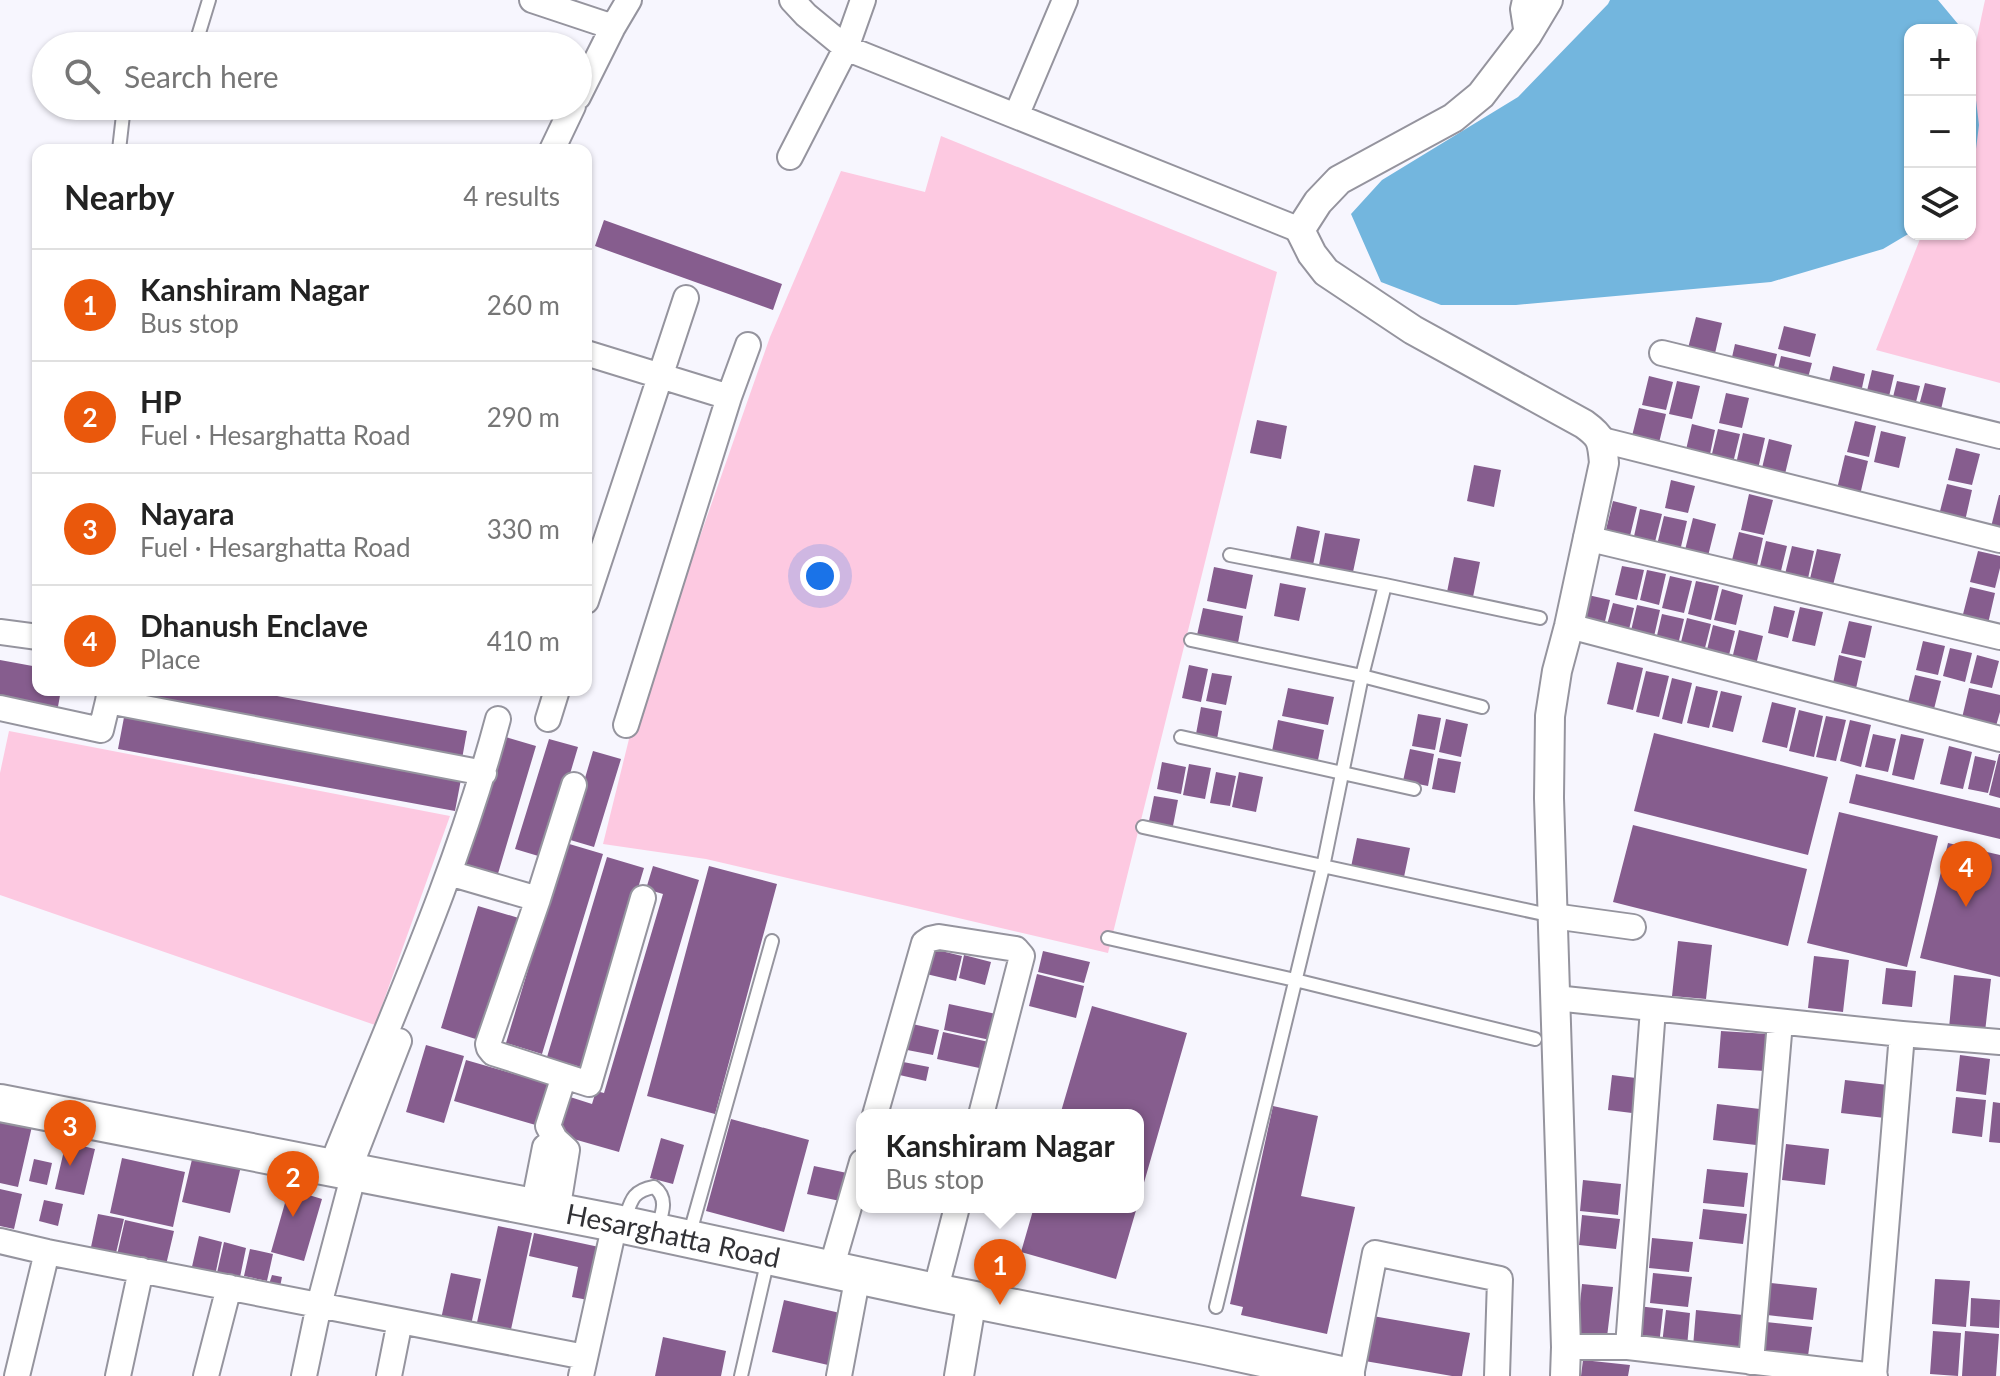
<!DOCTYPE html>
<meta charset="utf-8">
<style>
:root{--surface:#fff;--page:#f2f2f2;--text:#222;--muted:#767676;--line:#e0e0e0;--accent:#ea580c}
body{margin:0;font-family:Lato,sans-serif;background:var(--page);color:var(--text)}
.controls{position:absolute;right:24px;top:24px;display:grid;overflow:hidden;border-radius:16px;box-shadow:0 2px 6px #0004}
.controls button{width:72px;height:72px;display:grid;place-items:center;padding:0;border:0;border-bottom:2px solid var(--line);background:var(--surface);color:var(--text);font:40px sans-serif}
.you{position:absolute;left:820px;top:576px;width:28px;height:28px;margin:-20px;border:6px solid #fff;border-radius:50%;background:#1a73e8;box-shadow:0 0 0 12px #1a73e833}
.badge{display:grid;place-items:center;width:52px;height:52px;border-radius:50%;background:var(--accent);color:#fff;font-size:26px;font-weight:700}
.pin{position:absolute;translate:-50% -66px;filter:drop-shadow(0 2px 4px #0008)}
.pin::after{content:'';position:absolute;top:42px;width:28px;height:24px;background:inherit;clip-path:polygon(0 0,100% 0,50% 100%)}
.popup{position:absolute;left:856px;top:1109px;width:288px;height:104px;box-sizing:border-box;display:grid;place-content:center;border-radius:16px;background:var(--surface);filter:drop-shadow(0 2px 6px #0005);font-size:26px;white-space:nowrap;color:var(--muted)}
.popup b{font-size:30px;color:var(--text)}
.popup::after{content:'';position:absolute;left:50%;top:100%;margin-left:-16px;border:16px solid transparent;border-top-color:var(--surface)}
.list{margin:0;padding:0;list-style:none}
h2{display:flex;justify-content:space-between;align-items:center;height:104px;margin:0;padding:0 32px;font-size:34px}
h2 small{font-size:26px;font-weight:400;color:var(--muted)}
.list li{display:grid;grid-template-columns:52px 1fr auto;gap:24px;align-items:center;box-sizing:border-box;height:112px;padding:0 32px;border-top:2px solid var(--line)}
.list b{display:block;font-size:30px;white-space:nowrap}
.list p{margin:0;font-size:26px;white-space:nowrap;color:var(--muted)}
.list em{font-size:26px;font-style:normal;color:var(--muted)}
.icon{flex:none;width:44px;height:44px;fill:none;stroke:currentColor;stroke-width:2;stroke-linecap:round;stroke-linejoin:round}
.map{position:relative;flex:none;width:2000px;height:1376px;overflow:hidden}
.search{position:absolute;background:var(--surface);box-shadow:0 2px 6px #0004;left:32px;top:32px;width:560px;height:88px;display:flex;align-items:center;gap:20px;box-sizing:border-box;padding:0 28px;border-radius:44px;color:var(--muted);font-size:30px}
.panel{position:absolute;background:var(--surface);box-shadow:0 2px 6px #0004;left:32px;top:144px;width:560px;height:552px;border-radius:16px}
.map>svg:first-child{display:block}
.green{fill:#fdc9e1}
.water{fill:#73b6de}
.building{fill:#865d8e}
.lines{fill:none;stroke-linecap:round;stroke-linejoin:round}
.service-casing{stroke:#95949e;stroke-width:16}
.minor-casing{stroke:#95949e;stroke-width:28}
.tertiary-casing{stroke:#95949e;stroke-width:32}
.primary-casing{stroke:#95949e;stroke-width:40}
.service{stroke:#fff;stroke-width:12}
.minor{stroke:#fff;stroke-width:24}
.tertiary{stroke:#fff;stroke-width:28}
.primary{stroke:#fff;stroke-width:36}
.labels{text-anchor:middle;stroke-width:8;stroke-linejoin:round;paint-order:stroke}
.street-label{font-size:28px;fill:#323236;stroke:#fff}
</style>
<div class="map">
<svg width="2000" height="1376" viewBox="0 0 2000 1376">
<rect width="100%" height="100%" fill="#f7f6fe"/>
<path class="green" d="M1985,0H2000V383L1876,350L1922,234H1970V71Z
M941,136L1277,272L1108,953L706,859L603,844L629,739L770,337L841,171L925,192Z
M9,731L450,816L375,1025L0,895V773Z"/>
<path class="water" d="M1610,0H1938L1963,30H1910V233L1883,249L1771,282L1516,305H1441L1381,282L1351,214L1382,180L1518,97L1608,4Z
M1970,50L1979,125L1970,197Z"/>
<path class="building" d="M604,220L782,284L773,310L595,246Z
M1696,317L1722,323L1713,362L1686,356Z
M1784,326L1816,334L1810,357L1778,349Z
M1735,344L1777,354L1772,375L1730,366Z
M1781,356L1812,363L1806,385L1776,378Z
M1833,366L1865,374L1860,397L1827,390Z
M1872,370L1894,375L1887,405L1865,399Z
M1649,376L1673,382L1666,410L1642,405Z
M1677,381L1700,386L1692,419L1669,414Z
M1897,381L1920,386L1914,410L1891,405Z
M1925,383L1946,388L1939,418L1917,413Z
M1726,393L1749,398L1742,428L1719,423Z
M1639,408L1666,414L1658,447L1631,440Z
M1257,420L1287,426L1281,459L1250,453Z
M1855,421L1876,426L1869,457L1847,452Z
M1692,424L1715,430L1709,459L1685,454Z
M1718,429L1740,434L1733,463L1711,458Z
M1881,431L1906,437L1899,468L1874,462Z
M1743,433L1765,438L1758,469L1736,464Z
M1769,439L1792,445L1785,474L1762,468Z
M1956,448L1980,454L1972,485L1948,480Z
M1845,455L1868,461L1860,495L1837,489Z
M1474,465L1501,470L1494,507L1467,501Z
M1671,480L1695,486L1688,513L1665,508Z
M1947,484L1972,490L1965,521L1939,515Z
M1749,494L1773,500L1764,535L1741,530Z
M1999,495H2000V529L1991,527Z
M1613,501L1637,507L1629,540L1605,534Z
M1640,509L1662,514L1654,546L1633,541Z
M1664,516L1687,521L1680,551L1657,545Z
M1693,518L1716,524L1707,560L1684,554Z
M1297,526L1320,531L1313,565L1290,560Z
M1739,532L1763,538L1756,570L1731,564Z
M1325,533L1360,539L1353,572L1319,565Z
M1766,541L1787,546L1780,575L1759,570Z
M1792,546L1814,551L1807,583L1784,578Z
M1817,549L1841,554L1832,589L1809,583Z
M1978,551L2000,556V568L1995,588L1970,582Z
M1454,557L1480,562L1473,597L1447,592Z
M1622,566L1644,570L1637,600L1615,595Z
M1214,567L1253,575L1246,609L1207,601Z
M1647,570L1666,574L1659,605L1640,600Z
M1670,576L1692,581L1684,613L1662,608Z
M1696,581L1719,586L1711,620L1688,614Z
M1280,583L1306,588L1299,621L1274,616Z
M1970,587L1995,593L1987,628L1961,622Z
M1722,589L1743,595L1736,625L1714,620Z
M1588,595L1610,600L1603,630L1581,624Z
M1613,603L1634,608L1627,638L1605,632Z
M1637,605L1660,610L1653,641L1630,635Z
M1774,606L1795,611L1788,638L1768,633Z
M1800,607L1823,612L1815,646L1792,641Z
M1203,608L1243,616L1238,643L1197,635Z
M1662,614L1684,619L1677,649L1655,644Z
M1687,618L1711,624L1703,656L1679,650Z
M1849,621L1872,626L1865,658L1841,653Z
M1713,625L1735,631L1728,659L1706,654Z
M1739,630L1763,636L1755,669L1731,663Z
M1923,641L1945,646L1938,675L1916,670Z
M1950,648L1972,653L1965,682L1943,676Z
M1839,655L1862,661L1855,693L1832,688Z
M1977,655L1999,661L1992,688L1970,683Z
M0,660L38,667V690H61L57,712L0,702Z
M1617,662L1643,668L1633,710L1607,704Z
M1189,665L1208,669L1201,702L1182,698Z
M1646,671L1669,676L1659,717L1636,712Z
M1212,673L1232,676L1226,705L1206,701Z
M1915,675L1941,681L1933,713L1907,707Z
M1672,678L1692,683L1682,724L1662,719Z
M1696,686L1718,691L1709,728L1687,723Z
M1288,688L1334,697L1328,725L1282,716Z
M1969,688L2000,695V712L1996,726L1962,718Z
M128,690H244L467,731L462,759L127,698Z
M1721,691L1742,696L1733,732L1712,727Z
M1772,702L1796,708L1787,748L1762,742Z
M1201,707L1222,711L1217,739L1196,734Z
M1799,710L1823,716L1814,757L1789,751Z
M125,712L462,774L455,811L118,749Z
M1418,714L1441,718L1435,750L1412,746Z
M1826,716L1846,720L1836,761L1816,757Z
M1446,719L1468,724L1461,757L1439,752Z
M1278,720L1324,730L1318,760L1272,751Z
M1850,720L1871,725L1861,767L1840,761Z
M1654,733L1828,777L1808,855L1634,811Z
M1873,734L1896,739L1888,772L1865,767Z
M1901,734L1924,739L1914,780L1892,775Z
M502,736L536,746L497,877L462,866Z
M549,739L578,747L545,858L515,849Z
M1949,746L1972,752L1963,789L1940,784Z
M1410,749L1434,754L1428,786L1403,781Z
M593,751L621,759L594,847L567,839Z
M1999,754H2000V798L1989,795Z
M1975,756L1996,761L1988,793L1968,789Z
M1438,758L1461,762L1455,793L1432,789Z
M1162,762L1186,767L1181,794L1157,789Z
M1189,764L1211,768L1205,799L1183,795Z
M1216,772L1236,776L1230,806L1210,803Z
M1239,772L1263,777L1256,812L1232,807Z
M1856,774L2000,808V839L1849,803Z
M1154,796L1178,800L1172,831L1148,826Z
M1839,812L1938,836L1907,967L1807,943Z
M1633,825L1807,869L1788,946L1613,902Z
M1357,838L1410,848L1404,877L1351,867Z
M566,843L603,854L542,1054L506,1043Z
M1948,843L2000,855V977L1920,958Z
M607,857L644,868L584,1068L547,1057Z
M653,866L699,880L619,1152L556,1134L567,1096L592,1104L596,1091L604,1093L663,894L646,889Z
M709,866L777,884L715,1114L647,1096Z
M478,906L522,919L485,1042L441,1028Z
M1678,941L1712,945L1706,999L1672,996Z
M929,948L962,956L956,981L922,973Z
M1043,951L1090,962L1084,983L1038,972Z
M964,955L991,962L985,985L959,978Z
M1814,956L1849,960L1843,1012L1808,1008Z
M1886,968L1916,971L1912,1007L1882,1004Z
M1037,974L1084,986L1076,1018L1029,1006Z
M1954,975L1991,979L1985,1032L1949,1028Z
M949,1004L996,1014L990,1040L944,1030Z
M1092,1006L1187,1033L1139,1200L1138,1115H1060Z
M908,1023L939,1030L933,1055L902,1049Z
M1721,1031L1768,1034L1765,1071L1718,1068Z
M943,1032L989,1042L984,1069L937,1059Z
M426,1045L464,1056L444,1123L406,1112Z
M1960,1055L1990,1059L1986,1095L1956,1091Z
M466,1060L552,1085L539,1126L454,1101Z
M898,1061L929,1067L926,1081L895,1074Z
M1612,1075L1636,1078L1632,1113L1608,1110Z
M1845,1080L1888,1085L1885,1118L1841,1113Z
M1956,1097L1986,1100L1982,1137L1952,1133Z
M1993,1102L2000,1103V1143L1989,1142Z
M1717,1104L1760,1109L1756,1145L1713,1140Z
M1273,1106L1318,1116L1301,1196L1355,1207L1327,1334L1241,1315L1243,1307L1230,1304Z
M0,1115L33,1122L18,1187L0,1183Z
M731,1119L809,1140L784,1232L706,1211Z
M661,1138L684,1145L673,1184L650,1178Z
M66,1142L95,1149L84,1195L55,1189Z
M1786,1144L1829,1149L1825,1185L1782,1180Z
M193,1155L241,1166L230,1213L182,1202Z
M122,1158L185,1172L173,1227L110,1213Z
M34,1159L52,1163L47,1185L29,1181Z
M814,1166L847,1173L840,1201L807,1194Z
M1707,1169L1748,1173L1744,1207L1703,1203Z
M1583,1180L1621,1184L1618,1215L1580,1211Z
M0,1189L22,1194L14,1229L0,1226Z
M289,1189L322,1199L304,1261L271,1252Z
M44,1200L63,1204L58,1226L39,1221Z
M1034,1207H1137L1116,1279L1021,1252Z
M1703,1209L1747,1214L1743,1244L1699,1239Z
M98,1214L124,1219L116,1253L91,1247Z
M1582,1215L1620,1219L1616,1249L1579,1245Z
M125,1220L174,1231L166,1265L117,1255Z
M498,1226L532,1233L510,1334L476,1327Z
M534,1233L599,1247L588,1300L572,1297L578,1267L529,1256Z
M199,1236L222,1242L215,1276L191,1271Z
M1652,1238L1693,1242L1689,1272L1649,1268Z
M224,1242L246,1248L239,1282L216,1277Z
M250,1249L273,1254L267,1281L244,1276Z
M451,1273L481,1279L471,1325L441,1319Z
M1653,1273L1692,1277L1688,1307L1650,1303Z
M272,1275L282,1277L280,1287L269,1284Z
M1935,1279L1970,1281L1966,1327L1932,1324Z
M1771,1283L1817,1288L1813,1320L1767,1315Z
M1582,1284L1613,1287L1607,1337L1577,1333Z
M1971,1298L2000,1300L1999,1328L1970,1326Z
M784,1300L840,1313L828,1365L772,1352Z
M1638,1306L1663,1309L1659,1345L1634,1342Z
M1666,1310L1690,1313L1687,1347L1662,1344Z
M1696,1310L1743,1315L1739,1352L1693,1347Z
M1367,1315L1470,1333L1462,1376H1452L1359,1360Z
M1766,1322L1812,1327L1808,1356L1763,1351Z
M1933,1331L1961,1333L1958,1376L1930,1374Z
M1965,1331L1999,1334L1996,1376H1962Z
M663,1337L726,1351L721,1376H655Z
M1583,1360L1630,1365L1628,1376H1581Z"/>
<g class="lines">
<g class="service-casing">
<path id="service" d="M195,46L209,0
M119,150L124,106
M1230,555L1385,585L1540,618
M1191,640L1362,676L1482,707
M1181,737L1414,789
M1143,827L1553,916
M1108,938L1295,980L1535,1039
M624,1222C631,1202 631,1191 654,1187C669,1198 662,1214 657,1229
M689,1236L772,941
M1216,1307L1323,867L1362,676L1385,585
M741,1376L768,1259"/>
</g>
<g class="minor-casing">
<path id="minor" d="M532,0L613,27
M792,0L806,15L846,48L1300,230
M1525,0L1523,9L1527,35
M578,97L613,27L629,0
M1016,116L1065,0
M552,150L573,106
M790,157L846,48L863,0
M586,353L729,397L748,345
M1662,353L2000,436
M1602,440L2000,540
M1586,538L2000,637
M586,601L686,298
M1569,626L2000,739
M0,632L38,637
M110,690L108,701L484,773
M0,708L101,730L108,701
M548,719L557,690
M626,725L729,397
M449,873L538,899L574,785
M538,899L488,1044L489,1048L493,1053L564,1076L548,1126L555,1139L567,1150L557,1212
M1553,916L1633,927
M1555,998L1902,1034L2000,1042
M1653,1009L1628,1347L1875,1376
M564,1076L589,1084L643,898
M875,1115L924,943L930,939L939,937L1016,949L1022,956L981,1115
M331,1167C390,1019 457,873 498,719
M348,1172L399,1041
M533,1208L545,1147L555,1139
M0,1241L47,1252L585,1357
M831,1269L862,1162
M935,1292L957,1207
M1566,1347H1628
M1751,1362L1780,1022
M17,1376L47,1252
M118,1376L141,1270
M206,1376L229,1287
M304,1376L319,1305L354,1173
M389,1376L400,1321
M581,1376L615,1223
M839,1376L858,1275
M1351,1376L1375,1253L1500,1279L1497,1376
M1874,1376L1902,1034"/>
</g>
<g class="tertiary-casing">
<path id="tertiary" d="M1548,0L1527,35L1481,95L1453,118L1339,180L1318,202L1300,230L1312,254L1326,272L1413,330L1584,424C1602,437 1602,441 1604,463L1569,626L1557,671L1550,716L1549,798L1566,1347L1565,1376
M959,1376L972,1299"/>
</g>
<g class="primary-casing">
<g id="primary">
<path id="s1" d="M0,1103L615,1223L935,1292L1206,1346L1346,1376"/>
</g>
</g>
<use href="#service" class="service"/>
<use href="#minor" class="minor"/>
<use href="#tertiary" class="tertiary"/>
<use href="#primary" class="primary"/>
</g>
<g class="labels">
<g class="street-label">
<text dy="10" stroke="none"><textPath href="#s1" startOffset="686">Hesarghatta Road</textPath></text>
</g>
</g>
</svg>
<div class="controls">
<button>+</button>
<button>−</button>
<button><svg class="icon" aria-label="layers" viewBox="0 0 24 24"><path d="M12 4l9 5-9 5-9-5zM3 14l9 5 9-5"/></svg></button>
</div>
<div class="you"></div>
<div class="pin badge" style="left:1000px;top:1305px">1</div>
<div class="popup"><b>Kanshiram Nagar</b>Bus stop</div>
<div class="pin badge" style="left:293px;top:1217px">2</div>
<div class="pin badge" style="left:70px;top:1166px">3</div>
<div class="pin badge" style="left:1966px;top:907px">4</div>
<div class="search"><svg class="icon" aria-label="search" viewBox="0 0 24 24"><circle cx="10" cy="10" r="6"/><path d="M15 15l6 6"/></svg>Search here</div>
<section class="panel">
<h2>Nearby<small>4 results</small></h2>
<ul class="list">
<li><span class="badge">1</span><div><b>Kanshiram Nagar</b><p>Bus stop</p></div><em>260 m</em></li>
<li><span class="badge">2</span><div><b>HP</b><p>Fuel · Hesarghatta Road</p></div><em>290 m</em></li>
<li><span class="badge">3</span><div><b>Nayara</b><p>Fuel · Hesarghatta Road</p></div><em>330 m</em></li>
<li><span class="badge">4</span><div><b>Dhanush Enclave</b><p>Place</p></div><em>410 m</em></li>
</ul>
</section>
</div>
